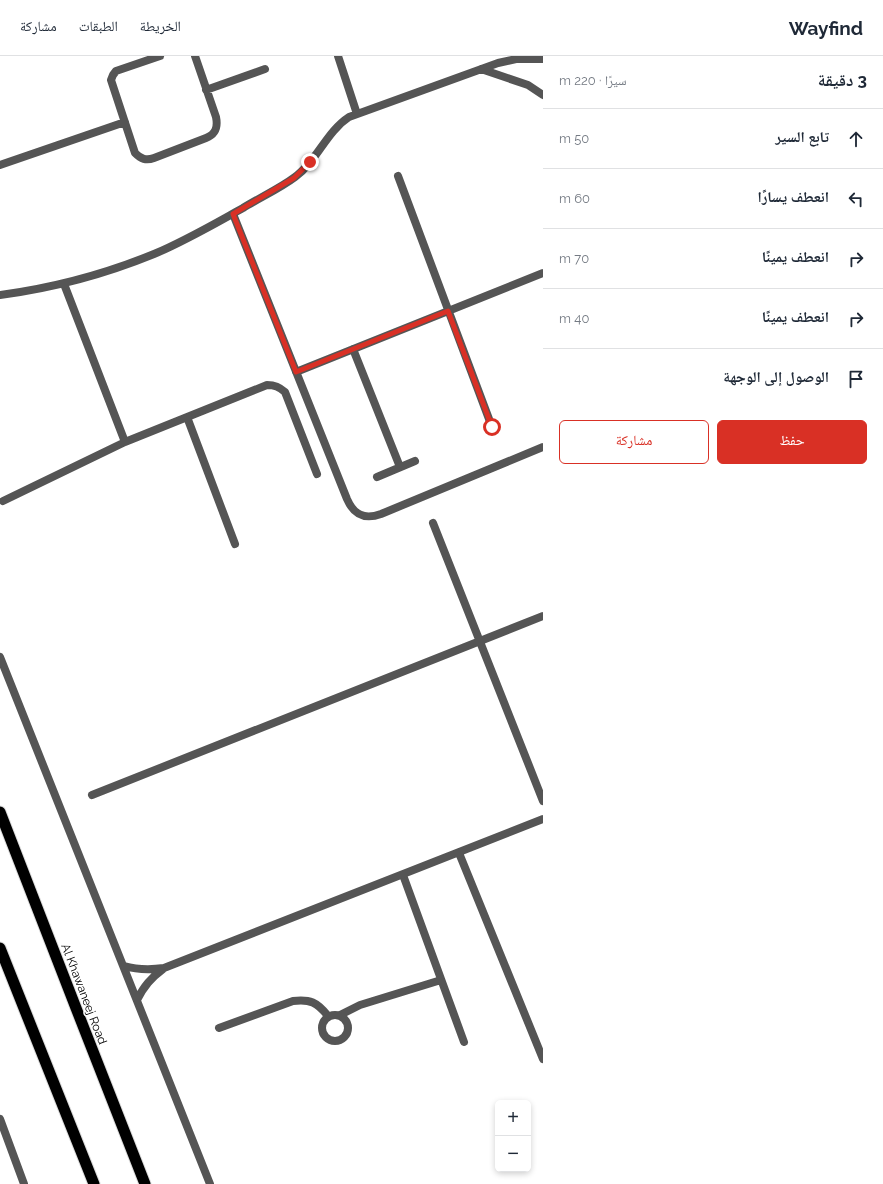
<!DOCTYPE html>
<html lang="ar">
<meta charset="utf-8">
<style>
:root{--surface:#fff;--page:#f2f2f3;--text:#1f2937;--muted:#747a83;--line:#e0e1e3;--accent:#d93025}
body{margin:0;font-family:Raleway,"Noto Naskh Arabic",sans-serif;background:var(--page);color:var(--text);direction:rtl}
.controls{position:absolute;right:12px;bottom:12px;display:grid;overflow:hidden;border-radius:6px;box-shadow:0 2px 6px #0003}
.controls button{width:36px;height:36px;display:grid;place-items:center;padding:0;border:0;border-bottom:1px solid var(--line);background:var(--surface);color:var(--text);font:20px sans-serif}
.stop{position:absolute;width:12px;height:12px;margin:-9px;border:3px solid #d93025;border-radius:50%;background:#fff}
.stop.end{background:#d93025;border-color:#fff;box-shadow:0 1px 4px #0008}
.list{margin:0;padding:0;list-style:none}
h2{display:flex;justify-content:space-between;align-items:center;height:52px;margin:0;padding:0 16px;font-size:17px}
h2 small{font-size:13px;font-weight:400;color:var(--muted)}
.list li{display:grid;grid-template-columns:26px 1fr auto;gap:12px;align-items:center;box-sizing:border-box;height:60px;padding:0 16px;border-top:1px solid var(--line)}
.list b{display:block;font-size:15px;white-space:nowrap}
.list em{font-size:13px;font-style:normal;color:var(--muted)}
.actions{display:flex;gap:8px;padding:12px 16px}
.actions a{flex:1;padding:9px 0;border:1px solid var(--accent);border-radius:6px;text-align:center;font-size:14px;color:var(--accent)}
.actions .main{background:var(--accent);color:#fff}
.icon{flex:none;width:22px;height:22px;fill:none;stroke:currentColor;stroke-width:2;stroke-linecap:round;stroke-linejoin:round}
.map{position:relative;flex:none;width:543px;height:1128px;overflow:hidden;direction:ltr}
header{display:flex;align-items:center;gap:24px;box-sizing:border-box;height:56px;padding:0 20px;background:var(--surface);border-bottom:1px solid var(--line)}
header strong{font-size:19px}
nav{display:flex;gap:22px;margin-inline-start:auto;font-size:14px}
main{display:flex}
aside{flex:1;background:var(--surface)}
.map>svg:first-child{display:block}
.lines{fill:none;stroke-linecap:round;stroke-linejoin:round}
.trunk-casing{stroke:#dbdbdb;stroke-width:13}
.service{stroke:#555;stroke-width:8}
.minor{stroke:#555;stroke-width:8}
.trunk{stroke:#000;stroke-width:11}
.route{stroke:#d93025;stroke-width:5}
.labels{text-anchor:middle;stroke-width:3;stroke-linejoin:round;paint-order:stroke}
.street-label{font-size:12px;fill:#000;stroke:#fff}
</style>
<header>
<strong>Wayfind</strong>
<nav><a>الخريطة</a><a>الطبقات</a><a>مشاركة</a></nav>
</header>
<main>
<aside>
<h2>3 دقيقة<small>سيرًا · 220 m</small></h2>
<ul class="list">
<li><svg class="icon" aria-label="ahead" viewBox="0 0 24 24"><path d="M12 20V5M6 11l6-6 6 6"/></svg><div><b>تابع السير</b></div><em>50 m</em></li>
<li><svg class="icon" aria-label="left" viewBox="0 0 24 24"><path d="M17 20v-9H6M10 6l-5 5 5 5"/></svg><div><b>انعطف يسارًا</b></div><em>60 m</em></li>
<li><svg class="icon" aria-label="right" viewBox="0 0 24 24"><path d="M7 20v-9h11M14 6l5 5-5 5"/></svg><div><b>انعطف يمينًا</b></div><em>70 m</em></li>
<li><svg class="icon" aria-label="right" viewBox="0 0 24 24"><path d="M7 20v-9h11M14 6l5 5-5 5"/></svg><div><b>انعطف يمينًا</b></div><em>40 m</em></li>
<li><svg class="icon" aria-label="arrive" viewBox="0 0 24 24"><path d="M6 21V4h12l-3 4 3 4H6"/></svg><div><b>الوصول إلى الوجهة</b></div></li>
</ul>
<div class="actions"><a class="main">حفظ</a><a>مشاركة</a></div>
</aside>
<div class="map">
<svg width="543" height="1128" viewBox="0 0 543 1128">
<rect width="100%" height="100%" fill="#fff"/>
<g class="lines">
<g class="trunk-casing">
<path id="trunk" d="M0,756L76,952L145,1128
M0,892L94,1128"/>
</g>
<path class="service" d="M160,0L116,15L113,19L111,24L135,97C141,103 146,105 154,102L206,82C216,78 218,71 216,61L195,0
M338,0L357,58
M481,13L528,29L543,39
M206,34L265,13
M0,109L125,66
M398,120L492,371
M233,158L347,443C354,459 364,464 381,458L543,391
M64,228L125,386
M0,239C53,232 105,218 154,198C185,185 214,168 243,152C259,142 279,133 295,121C317,105 326,76 349,61L498,7L516,3H543
M353,293L400,411
M296,316L543,217
M187,361L235,488
M377,421L415,405
M3,445L125,386L267,329C275,329 279,331 285,336L317,418
M433,467L543,745
M92,739L543,560
M403,819L464,986
M322 972a13 13 0 1 1 26 0a13 13 0 1 1-26 0Z
M340,959L360,949L441,924
M219,972L293,945C310,943 317,946 328,960"/>
<path class="minor" d="M0,601L210,1128
M459,797L543,1003
M124,910C138,914 150,914 164,912L543,763
M137,944C144,930 151,922 163,913
M0,1063L24,1128"/>
<use href="#trunk" class="trunk"/>
</g>
<g class="lines">
<path class="route" d="M310,106L294,122L233,158L296,316L448,255L492,371"/>
</g>
<g class="labels">
<g class="street-label">
<text transform="translate(84 938) rotate(69)" y="4">Al Khawaneej Road</text>
</g>
</g>
</svg>
<div class="controls">
<button>+</button>
<button>−</button>
</div>
<div class="stop" style="left:492px;top:371px"></div>
<div class="stop end" style="left:310px;top:106px"></div>
</div>
</main>
